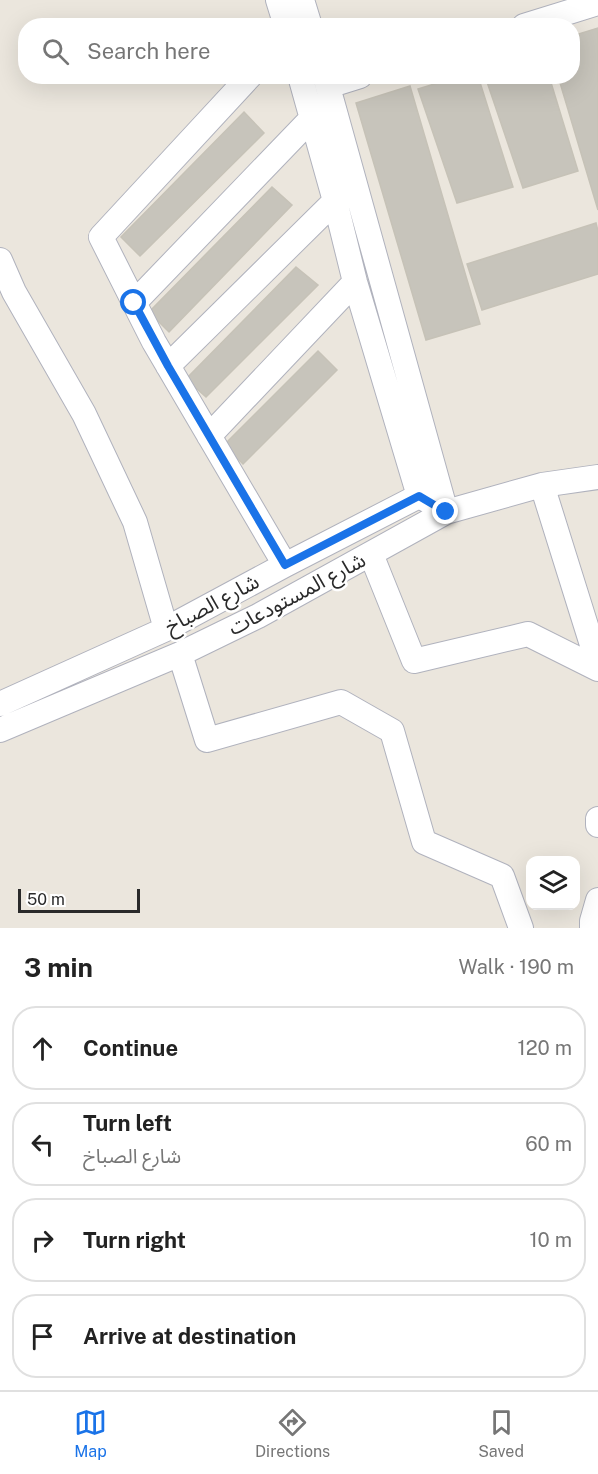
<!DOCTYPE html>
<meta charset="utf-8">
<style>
:root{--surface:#fff;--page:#f2f2f2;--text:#222;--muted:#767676;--line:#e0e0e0;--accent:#1a73e8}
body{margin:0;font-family:"Public Sans","Noto Sans Arabic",sans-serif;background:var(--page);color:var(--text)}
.controls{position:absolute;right:18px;bottom:18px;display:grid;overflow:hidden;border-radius:12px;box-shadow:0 6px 24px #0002}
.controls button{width:54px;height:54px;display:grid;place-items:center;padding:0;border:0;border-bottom:2px solid var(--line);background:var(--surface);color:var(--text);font:30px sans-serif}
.scale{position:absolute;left:18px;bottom:15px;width:122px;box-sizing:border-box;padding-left:6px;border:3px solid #2a2a2a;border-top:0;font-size:16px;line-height:21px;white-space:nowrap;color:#2a2a2a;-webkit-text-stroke:4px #fff;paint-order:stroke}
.stop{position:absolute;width:18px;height:18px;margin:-14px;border:4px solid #1a73e8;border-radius:50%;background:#fff}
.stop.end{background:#1a73e8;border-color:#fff;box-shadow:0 2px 6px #0008}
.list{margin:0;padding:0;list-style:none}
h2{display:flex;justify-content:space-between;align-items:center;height:78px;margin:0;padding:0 24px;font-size:26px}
h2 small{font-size:20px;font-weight:400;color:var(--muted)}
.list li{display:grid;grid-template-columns:39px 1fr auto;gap:18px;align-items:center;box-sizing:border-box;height:84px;margin:0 12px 12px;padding:0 12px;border:2px solid var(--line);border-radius:24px}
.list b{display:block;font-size:22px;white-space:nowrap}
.list p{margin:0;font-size:20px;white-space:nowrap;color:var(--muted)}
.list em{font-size:20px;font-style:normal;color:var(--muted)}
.icon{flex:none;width:33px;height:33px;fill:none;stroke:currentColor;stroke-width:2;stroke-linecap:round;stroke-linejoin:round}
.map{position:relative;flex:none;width:598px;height:928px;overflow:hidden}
.search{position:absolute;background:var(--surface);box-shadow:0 6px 24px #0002;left:18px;right:18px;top:18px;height:66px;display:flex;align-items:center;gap:15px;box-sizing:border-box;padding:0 21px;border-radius:24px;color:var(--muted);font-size:22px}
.sheet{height:462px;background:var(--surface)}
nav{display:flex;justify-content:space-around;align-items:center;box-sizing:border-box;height:84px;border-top:2px solid var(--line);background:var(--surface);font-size:16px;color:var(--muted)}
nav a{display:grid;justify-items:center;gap:3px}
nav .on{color:var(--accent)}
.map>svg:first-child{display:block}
.building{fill:#c7c4bb;stroke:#c6c2b7;stroke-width:1.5}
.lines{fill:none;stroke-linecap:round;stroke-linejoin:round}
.minor-casing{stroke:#b0b2bd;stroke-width:26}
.minor{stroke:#fff;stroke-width:24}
.route{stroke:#1a73e8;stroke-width:8}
.labels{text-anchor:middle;stroke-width:5;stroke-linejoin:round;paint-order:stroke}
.street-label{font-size:21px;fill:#2a2a2a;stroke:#fff}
</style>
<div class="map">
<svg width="598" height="928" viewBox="0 0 598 928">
<rect width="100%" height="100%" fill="#ebe6dd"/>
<path class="building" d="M598,28V210L558,76H572V36Z
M460,76H478L513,187L457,203L418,89Z
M485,76H549L578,171L523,188Z
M410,86L480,324L426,340L356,103Z
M244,112L264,133L140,256L121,237Z
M272,187L292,205L169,332L149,312Z
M596,223L598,231V274L482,310L467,264Z
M296,267L318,285L206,397L186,379Z
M318,351L337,370L243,464L224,445Z"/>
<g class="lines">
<g class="minor-casing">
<path id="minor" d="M278,0L286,26
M302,0L310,26
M524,26L598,3
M250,76L101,237L154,342L285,565
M300,76L335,201L355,282L419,496L432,503
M325,76L446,512
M328,86L360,76
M0,260L14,292L84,414L135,522L166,629
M134,303L311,119
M168,366L335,201
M209,436L355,282
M542,485L598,664
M371,554L414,661L528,634L598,669
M180,654L207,740L341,702L392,731L424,842L502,876L521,928
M0,704L166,629L285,565L419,496
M0,730L180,654L258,616L446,512L542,485L598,477
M598,819V825
M592,928V921L598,900"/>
</g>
<use href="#minor" class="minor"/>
</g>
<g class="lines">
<path class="route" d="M134,303L168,366L285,565L419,496L446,512"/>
</g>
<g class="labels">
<g class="street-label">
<text transform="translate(297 594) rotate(-28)" y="7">شارع المستودعات</text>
<text transform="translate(212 604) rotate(-28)" y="7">شارع الصباخ</text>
</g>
</g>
</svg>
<div class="controls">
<button><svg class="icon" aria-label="layers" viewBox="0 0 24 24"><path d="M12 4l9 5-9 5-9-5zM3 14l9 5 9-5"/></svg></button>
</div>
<div class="scale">50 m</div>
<div class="stop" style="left:134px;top:303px"></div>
<div class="stop end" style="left:446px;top:512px"></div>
<div class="search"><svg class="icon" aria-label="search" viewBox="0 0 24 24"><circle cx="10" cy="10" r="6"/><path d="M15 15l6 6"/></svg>Search here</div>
</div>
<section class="sheet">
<h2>3 min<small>Walk · 190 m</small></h2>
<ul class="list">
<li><svg class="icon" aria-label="ahead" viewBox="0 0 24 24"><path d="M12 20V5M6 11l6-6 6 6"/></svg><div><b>Continue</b></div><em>120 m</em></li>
<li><svg class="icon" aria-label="left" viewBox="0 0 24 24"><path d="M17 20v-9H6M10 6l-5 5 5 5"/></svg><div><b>Turn left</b><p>شارع الصباخ</p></div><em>60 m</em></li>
<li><svg class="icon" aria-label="right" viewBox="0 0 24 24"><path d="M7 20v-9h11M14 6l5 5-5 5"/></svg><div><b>Turn right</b></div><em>10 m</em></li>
<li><svg class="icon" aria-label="arrive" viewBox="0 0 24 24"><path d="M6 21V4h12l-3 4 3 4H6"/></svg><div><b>Arrive at destination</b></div></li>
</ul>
</section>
<nav>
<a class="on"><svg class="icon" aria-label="map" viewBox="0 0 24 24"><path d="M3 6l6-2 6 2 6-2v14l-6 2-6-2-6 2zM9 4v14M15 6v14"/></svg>Map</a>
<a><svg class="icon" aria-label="directions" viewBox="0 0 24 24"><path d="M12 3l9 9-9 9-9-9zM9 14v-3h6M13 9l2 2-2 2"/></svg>Directions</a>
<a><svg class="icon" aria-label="saved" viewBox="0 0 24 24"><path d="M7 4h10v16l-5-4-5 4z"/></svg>Saved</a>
</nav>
